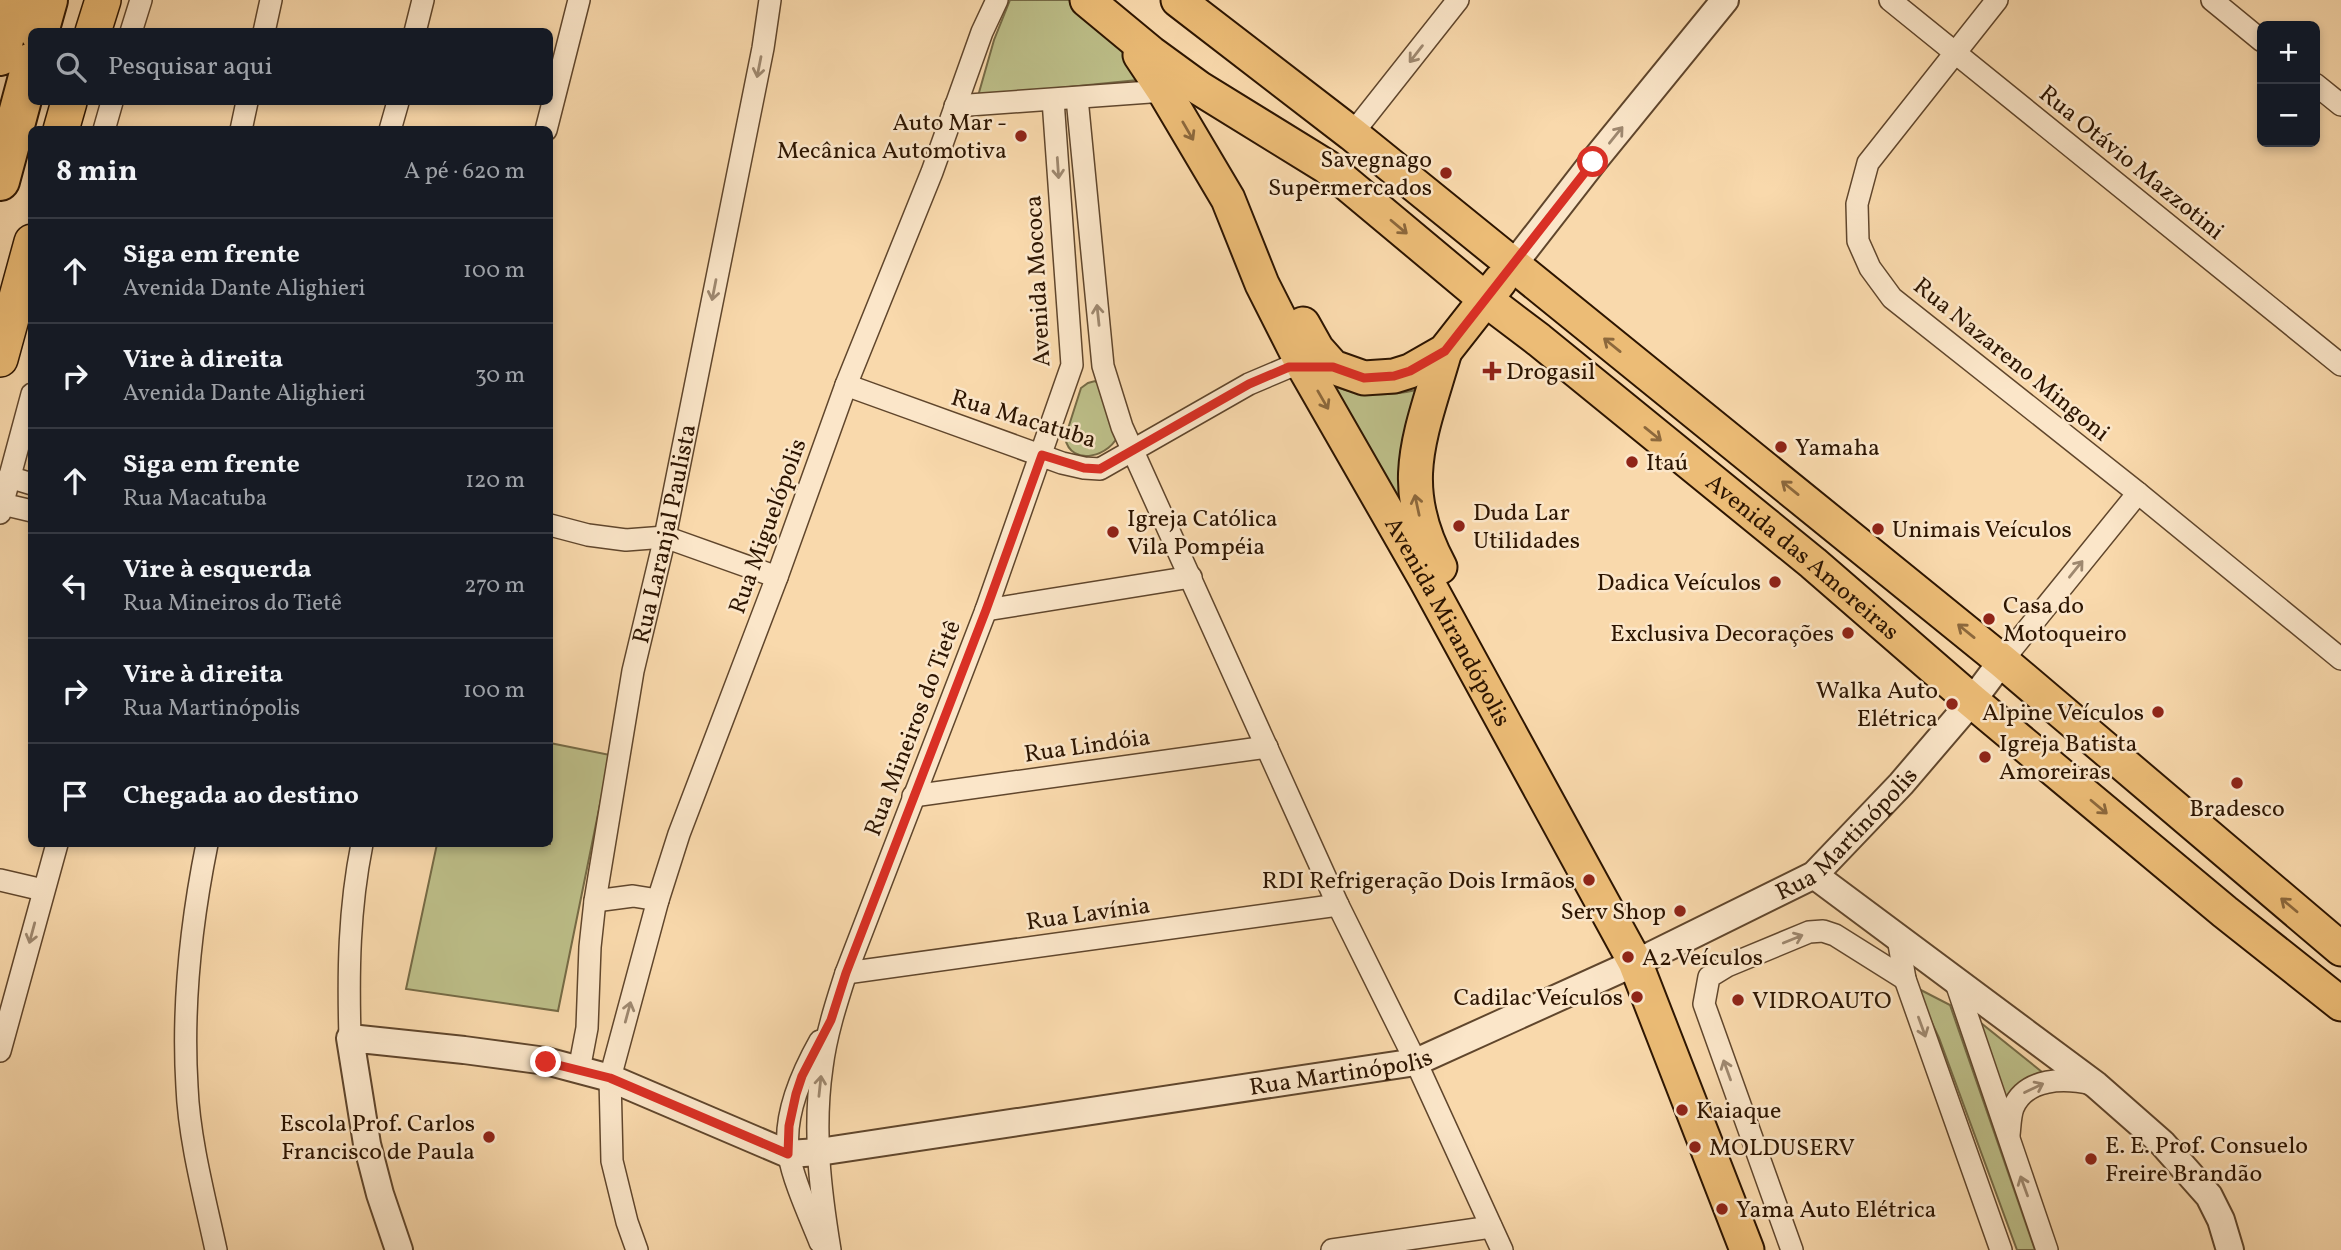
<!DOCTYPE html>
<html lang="pt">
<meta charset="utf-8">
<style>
:root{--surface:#171b24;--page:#20242c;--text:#f1f3f6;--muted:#9ea1a6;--line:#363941}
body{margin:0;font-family:Vollkorn,serif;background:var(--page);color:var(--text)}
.controls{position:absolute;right:21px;top:21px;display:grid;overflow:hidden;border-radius:10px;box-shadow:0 4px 10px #0003}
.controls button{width:63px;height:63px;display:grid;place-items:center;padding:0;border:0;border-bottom:2px solid var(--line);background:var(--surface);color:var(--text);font:35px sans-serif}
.stop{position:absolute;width:21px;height:21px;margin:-16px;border:5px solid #d93025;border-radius:50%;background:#fff}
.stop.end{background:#d93025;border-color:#fff;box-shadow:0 2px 7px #0008}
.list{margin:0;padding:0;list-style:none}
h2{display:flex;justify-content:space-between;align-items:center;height:91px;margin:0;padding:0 28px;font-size:30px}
h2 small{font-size:23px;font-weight:400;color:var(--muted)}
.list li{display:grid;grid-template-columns:46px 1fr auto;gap:21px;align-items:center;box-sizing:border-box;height:105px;padding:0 28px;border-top:2px solid var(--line)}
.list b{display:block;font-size:26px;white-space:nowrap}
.list p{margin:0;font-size:23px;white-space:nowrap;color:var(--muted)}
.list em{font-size:23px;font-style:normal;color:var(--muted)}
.icon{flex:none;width:38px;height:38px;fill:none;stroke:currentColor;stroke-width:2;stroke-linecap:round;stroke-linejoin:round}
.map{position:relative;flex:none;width:2341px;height:1250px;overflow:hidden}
.search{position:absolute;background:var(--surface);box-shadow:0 4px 10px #0003;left:28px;top:28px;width:525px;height:77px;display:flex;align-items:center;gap:18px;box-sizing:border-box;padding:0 24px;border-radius:10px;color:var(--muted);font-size:26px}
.panel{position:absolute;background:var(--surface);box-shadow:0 4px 10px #0003;left:28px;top:126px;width:525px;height:721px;border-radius:10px}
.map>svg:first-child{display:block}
.green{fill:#bdbf89;stroke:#756a45;stroke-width:2}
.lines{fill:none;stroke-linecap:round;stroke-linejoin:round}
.minor-casing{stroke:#60462c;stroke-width:24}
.tertiary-casing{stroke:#60462c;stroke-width:30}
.primary-casing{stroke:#2d1501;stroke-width:37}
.trunk-casing{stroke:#2d1501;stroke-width:38}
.motorway-casing{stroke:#2d1501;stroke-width:42}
.minor{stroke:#fbe6c9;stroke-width:21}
.tertiary{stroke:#fbe6c9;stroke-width:26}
.primary{stroke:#ecbc76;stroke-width:33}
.trunk{stroke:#ecbc76;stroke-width:35}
.motorway{stroke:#ecbc76;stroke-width:38}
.oneway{stroke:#9e886f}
.oneway2{stroke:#8c683c}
.route{stroke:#d93025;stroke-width:9}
.poi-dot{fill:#8f2418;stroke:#fbe6c9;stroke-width:2.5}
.labels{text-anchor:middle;stroke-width:5;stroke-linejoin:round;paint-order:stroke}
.poi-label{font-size:24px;fill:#2d1501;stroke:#fbe6c9;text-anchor:start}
.street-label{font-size:24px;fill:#2d1501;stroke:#fbe6c9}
</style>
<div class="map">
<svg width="2341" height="1250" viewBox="0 0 2341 1250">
<rect width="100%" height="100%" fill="#f9d9ac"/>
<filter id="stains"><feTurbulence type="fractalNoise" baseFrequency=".00286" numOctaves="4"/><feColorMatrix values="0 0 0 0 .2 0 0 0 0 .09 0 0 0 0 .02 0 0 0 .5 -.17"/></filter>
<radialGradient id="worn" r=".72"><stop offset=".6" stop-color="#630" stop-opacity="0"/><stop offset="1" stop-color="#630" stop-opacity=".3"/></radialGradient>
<path class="green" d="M1010,0H1085L1148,79L978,96L994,40Z
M1095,381L1101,386L1119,433C1112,456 1071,468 1065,438L1081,388L1088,383Z
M1334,386C1359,396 1389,396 1416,390L1403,463L1400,511Z
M550,743L610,755L558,1011L406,989L437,844H550Z
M1915,987L1950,1005L2035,1250H2017L1939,1038Z
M1971,1015L2047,1076L2005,1110Z"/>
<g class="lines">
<g class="minor-casing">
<g id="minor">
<path d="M1890,0L2341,365"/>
<path d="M1997,0L1868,163L1857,204L1858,241L1870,268L1892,298L2138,493L2341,659"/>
<path d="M2212,0L2262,41"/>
<path d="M131,32L141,0"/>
<path d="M264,32L271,0"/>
<path d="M415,32L423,0"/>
<path d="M2315,84L2341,105"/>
<path d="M1077,98L1103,366L1122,427L1338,905L1416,1062L1502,1250"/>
<path d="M955,106L1164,91"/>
<path d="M104,130L112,102"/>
<path d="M241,130L247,102"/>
<path d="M390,130L398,102"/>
<path d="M546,130L579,0"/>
<path d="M1352,134L1458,0"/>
<path d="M846,385L1062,463L1084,468L1100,469L1249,384L1289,367H1313"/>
<path d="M9,477L32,484"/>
<path d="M2,504L32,511"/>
<path d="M0,513L32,394"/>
<path d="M550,525L588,535L626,540L665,537L777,577"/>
<path d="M986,610L1191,577"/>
<path d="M2002,661L2138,493"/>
<path d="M913,796L1267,747"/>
<path d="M207,844C191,923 182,1006 187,1087C189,1139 205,1199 216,1250"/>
<path d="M0,880L43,890"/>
<path d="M595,901L633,896L658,900"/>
<path d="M1898,938L1905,979L2001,1250"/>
<path d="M846,973L1338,905"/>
<path d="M1955,980L2047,1250"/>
<path d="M350,1038C348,971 349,909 362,844"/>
<path d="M0,1051L57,844"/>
<path id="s1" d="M579,1070L587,1028L590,947L595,901L633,671L665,537L763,48L770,0"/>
<path d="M2009,1135C2010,1127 2010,1116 2013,1108C2026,1077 2065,1078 2092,1084"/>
<path d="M820,1242C810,1217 793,1180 789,1155C782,1117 802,1073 820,1041"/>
<path d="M637,1250L627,1222L612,1161L610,1078L658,900L679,834L777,577L846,385L932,172L982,32L997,0"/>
<path d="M830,1250C820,1189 813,1129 822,1067C826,1035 836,1004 846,973L986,610L1072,365L1053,100"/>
<path d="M1332,1250L1491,1227"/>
<path d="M1792,1250L1704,1004L1709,977L1727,966L1809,932L1823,931L1835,935L1905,979"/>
</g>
</g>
<g class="tertiary-casing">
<g id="tertiary">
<path d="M1513,265L1593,162L1725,0"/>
<path d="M1814,875L2096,1085L2162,1143L2209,1196L2221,1220L2230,1250"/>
<path id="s2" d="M399,1250L380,1194L367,1144L350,1038L464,1050L546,1061L610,1078L788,1154L819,1152L1416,1062L1652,955L1814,875L1901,784L1972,701L2002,661"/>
</g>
</g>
<g class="primary-casing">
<g id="primary">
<path id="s3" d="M1087,0L1151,53L1199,88L1327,167L1485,299L1539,340L1813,563L1972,701L2225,912L2341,1004"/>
<path d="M1178,0L1352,134L2002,661L2341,949"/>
<path id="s4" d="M1140,55L1164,91L1228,199L1262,284L1304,367L1425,578L1635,962L1747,1250"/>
<path d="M1303,324L1317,349L1333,367L1364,378L1394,376L1410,371L1445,351L1500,281"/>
<path d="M1440,567C1395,484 1421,435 1445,351"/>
</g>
</g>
<g class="trunk-casing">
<path id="trunk" d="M93,32L103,0
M61,130L69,102
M0,359L32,242"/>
</g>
<g class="motorway-casing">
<path id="motorway" d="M39,32L48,0
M0,56L14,0
M0,181L32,62"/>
</g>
<use href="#minor" class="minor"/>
<use href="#tertiary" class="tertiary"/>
<use href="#primary" class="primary"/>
<use href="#trunk" class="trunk"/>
<use href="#motorway" class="motorway"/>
</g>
<defs><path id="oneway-shaft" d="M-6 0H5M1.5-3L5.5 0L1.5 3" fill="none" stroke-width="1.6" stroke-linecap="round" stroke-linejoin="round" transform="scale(1.75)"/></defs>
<g class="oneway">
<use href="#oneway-shaft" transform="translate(1416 54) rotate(128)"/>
<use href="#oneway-shaft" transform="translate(759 67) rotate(101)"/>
<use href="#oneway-shaft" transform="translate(1616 135) rotate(-51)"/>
<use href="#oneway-shaft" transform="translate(1058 168) rotate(86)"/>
<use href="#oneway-shaft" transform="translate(714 290) rotate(101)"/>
<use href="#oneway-shaft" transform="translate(1098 315) rotate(-96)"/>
<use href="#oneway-shaft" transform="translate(2076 569) rotate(-51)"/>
<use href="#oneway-shaft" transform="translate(32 933) rotate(105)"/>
<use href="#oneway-shaft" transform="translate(1793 939) rotate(-22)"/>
<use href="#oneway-shaft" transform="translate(628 1012) rotate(-75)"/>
<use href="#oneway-shaft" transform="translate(1922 1027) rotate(70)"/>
<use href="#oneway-shaft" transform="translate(1727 1070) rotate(-110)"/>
<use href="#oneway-shaft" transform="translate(820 1086) rotate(-84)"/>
<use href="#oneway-shaft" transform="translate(2034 1088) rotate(-26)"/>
<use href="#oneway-shaft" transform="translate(2024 1186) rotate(-110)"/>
</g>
<g class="oneway2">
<use href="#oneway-shaft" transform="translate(1188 131) rotate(60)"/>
<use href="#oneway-shaft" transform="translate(1399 227) rotate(40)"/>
<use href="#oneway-shaft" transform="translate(1612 345) rotate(-141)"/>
<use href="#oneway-shaft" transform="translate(1323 400) rotate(60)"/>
<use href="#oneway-shaft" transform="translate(1653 434) rotate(39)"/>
<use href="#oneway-shaft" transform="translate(1790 488) rotate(-141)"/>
<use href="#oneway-shaft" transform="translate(1417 505) rotate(-102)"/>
<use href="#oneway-shaft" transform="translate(1966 631) rotate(-141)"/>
<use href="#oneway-shaft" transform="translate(2099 807) rotate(40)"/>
<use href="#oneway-shaft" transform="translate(2289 905) rotate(-140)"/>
</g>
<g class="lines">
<path class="route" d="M546,1062L610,1078L788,1154L789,1126L796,1094L802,1076L831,1020L846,973L986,610L1042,455L1084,468L1100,469L1249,384L1289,367H1333L1364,378L1394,376L1410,371L1445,351L1593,162"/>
</g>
<g class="poi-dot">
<circle cx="1021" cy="136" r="7"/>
<circle cx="1446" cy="173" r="7"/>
<path d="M1488.5 360.5h7v7h7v7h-7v7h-7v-7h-7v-7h7z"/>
<circle cx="1781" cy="447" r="7"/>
<circle cx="1632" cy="462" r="7"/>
<circle cx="1459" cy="526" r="7"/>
<circle cx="1878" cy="529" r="7"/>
<circle cx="1113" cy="532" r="7"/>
<circle cx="1775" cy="582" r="7"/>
<circle cx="1989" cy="619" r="7"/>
<circle cx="1848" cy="633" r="7"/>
<circle cx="1952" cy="704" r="7"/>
<circle cx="2158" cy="712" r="7"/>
<circle cx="1985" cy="757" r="7"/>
<circle cx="2237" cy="783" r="7"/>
<circle cx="1589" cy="880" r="7"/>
<circle cx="1680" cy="911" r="7"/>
<circle cx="1628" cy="957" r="7"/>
<circle cx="1637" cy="997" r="7"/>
<circle cx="1738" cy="1000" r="7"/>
<circle cx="1682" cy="1110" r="7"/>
<circle cx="489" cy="1137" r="7"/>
<circle cx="1695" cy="1147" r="7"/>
<circle cx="2091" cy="1159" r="7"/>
<circle cx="1722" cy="1209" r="7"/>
</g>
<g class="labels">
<g class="poi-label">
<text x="1007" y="130" text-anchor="end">Auto Mar -<tspan x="1007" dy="28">Mecânica Automotiva</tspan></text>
<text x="1432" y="167" text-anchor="end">Savegnago<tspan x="1432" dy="28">Supermercados</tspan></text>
<text x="1506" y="379">Drogasil</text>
<text x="1795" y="455">Yamaha</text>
<text x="1646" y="470">Itaú</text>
<text x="1473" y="520">Duda Lar<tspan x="1473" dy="28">Utilidades</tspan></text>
<text x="1127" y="526">Igreja Católica<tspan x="1127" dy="28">Vila Pompéia</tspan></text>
<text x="1892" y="537">Unimais Veículos</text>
<text x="1761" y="590" text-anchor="end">Dadica Veículos</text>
<text x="2003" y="613">Casa do<tspan x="2003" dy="28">Motoqueiro</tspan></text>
<text x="1834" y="641" text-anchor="end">Exclusiva Decorações</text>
<text x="1938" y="698" text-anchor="end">Walka Auto<tspan x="1938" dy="28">Elétrica</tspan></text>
<text x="2144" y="720" text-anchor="end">Alpine Veículos</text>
<text x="1999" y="751">Igreja Batista<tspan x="1999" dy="28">Amoreiras</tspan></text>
<text x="2237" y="816" text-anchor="middle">Bradesco</text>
<text x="1575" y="888" text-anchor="end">RDI Refrigeração Dois Irmãos</text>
<text x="1666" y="919" text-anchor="end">Serv Shop</text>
<text x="1642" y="965">A2 Veículos</text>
<text x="1623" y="1005" text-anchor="end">Cadilac Veículos</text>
<text x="1752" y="1008">VIDROAUTO</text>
<text x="1696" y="1118">Kaiaque</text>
<text x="475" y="1131" text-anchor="end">Escola Prof. Carlos<tspan x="475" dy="28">Francisco de Paula</tspan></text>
<text x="2105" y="1153">E. E. Prof. Consuelo<tspan x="2105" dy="28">Freire Brandão</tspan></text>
<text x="1709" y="1155">MOLDUSERV</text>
<text x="1736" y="1217">Yama Auto Elétrica</text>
</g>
<g class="street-label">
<text transform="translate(2132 162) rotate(39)" y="8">Rua Otávio Mazzotini</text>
<text transform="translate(1037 281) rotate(-93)" y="8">Avenida Mococa</text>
<text transform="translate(2012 359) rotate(39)" y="8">Rua Nazareno Mingoni</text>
<text transform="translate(1024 418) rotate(17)" y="8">Rua Macatuba</text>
<text transform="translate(767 526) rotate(-70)" y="8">Rua Miguelópolis</text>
<text dy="8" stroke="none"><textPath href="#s1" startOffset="544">Rua Laranjal Paulista</textPath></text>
<text dy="8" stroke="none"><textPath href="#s3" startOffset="908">Avenida das Amoreiras</textPath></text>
<text dy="8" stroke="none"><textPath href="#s4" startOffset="646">Avenida Mirandópolis</textPath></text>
<text transform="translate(912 728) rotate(-69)" y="8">Rua Mineiros do Tietê</text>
<text transform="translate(1087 745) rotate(-8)" y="8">Rua Lindóia</text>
<text dy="8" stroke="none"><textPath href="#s2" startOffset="1801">Rua Martinópolis</textPath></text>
<text transform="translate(1088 913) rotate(-8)" y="8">Rua Lavínia</text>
<text dy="8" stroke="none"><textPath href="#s2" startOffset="1234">Rua Martinópolis</textPath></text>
</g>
</g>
<rect width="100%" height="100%" filter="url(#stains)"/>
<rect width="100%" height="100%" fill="url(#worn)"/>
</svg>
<div class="controls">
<button>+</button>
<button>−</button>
</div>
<div class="stop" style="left:1593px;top:162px"></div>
<div class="stop end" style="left:546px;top:1062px"></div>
<div class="search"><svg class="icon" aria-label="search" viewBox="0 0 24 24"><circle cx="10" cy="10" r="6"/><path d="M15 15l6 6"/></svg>Pesquisar aqui</div>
<section class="panel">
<h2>8 min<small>A pé · 620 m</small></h2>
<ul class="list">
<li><svg class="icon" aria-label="ahead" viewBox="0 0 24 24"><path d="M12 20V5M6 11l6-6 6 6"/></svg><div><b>Siga em frente</b><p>Avenida Dante Alighieri</p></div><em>100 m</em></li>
<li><svg class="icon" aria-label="right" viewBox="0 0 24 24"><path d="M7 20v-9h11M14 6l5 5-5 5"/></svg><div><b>Vire à direita</b><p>Avenida Dante Alighieri</p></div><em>30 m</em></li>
<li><svg class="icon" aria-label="ahead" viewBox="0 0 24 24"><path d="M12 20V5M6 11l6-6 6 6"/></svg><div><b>Siga em frente</b><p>Rua Macatuba</p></div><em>120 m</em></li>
<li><svg class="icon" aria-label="left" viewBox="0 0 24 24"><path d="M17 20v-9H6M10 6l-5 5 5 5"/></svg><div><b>Vire à esquerda</b><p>Rua Mineiros do Tietê</p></div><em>270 m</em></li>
<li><svg class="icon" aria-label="right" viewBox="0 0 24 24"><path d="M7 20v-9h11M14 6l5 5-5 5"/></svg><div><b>Vire à direita</b><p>Rua Martinópolis</p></div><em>100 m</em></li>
<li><svg class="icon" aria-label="arrive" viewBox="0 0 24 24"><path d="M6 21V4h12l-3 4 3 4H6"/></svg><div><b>Chegada ao destino</b></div></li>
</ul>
</section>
</div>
